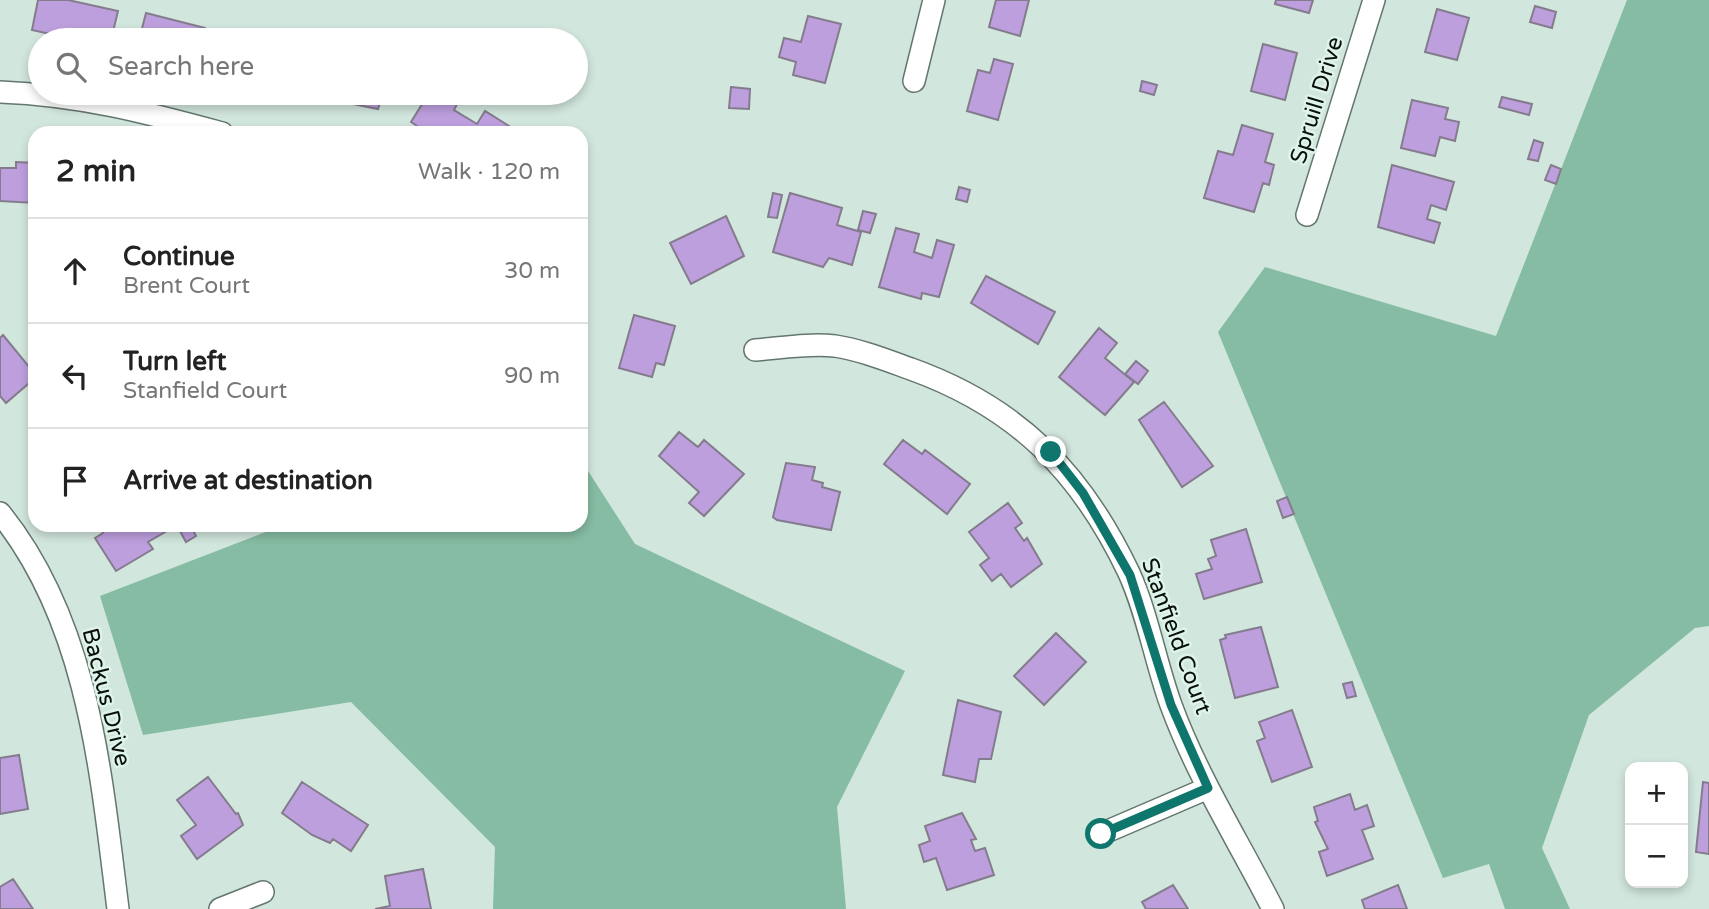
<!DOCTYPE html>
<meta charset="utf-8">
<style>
:root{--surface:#fff;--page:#f2f2f2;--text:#222;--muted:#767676;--line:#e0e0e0}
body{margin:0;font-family:"Varela Round",sans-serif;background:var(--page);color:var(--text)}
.controls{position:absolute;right:21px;bottom:21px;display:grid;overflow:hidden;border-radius:14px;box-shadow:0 4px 10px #0003}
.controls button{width:63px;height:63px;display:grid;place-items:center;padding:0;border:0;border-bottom:2px solid var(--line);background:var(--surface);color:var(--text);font:35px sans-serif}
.stop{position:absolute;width:21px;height:21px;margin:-16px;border:5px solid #0f766e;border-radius:50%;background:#fff}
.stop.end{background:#0f766e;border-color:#fff;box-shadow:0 2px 7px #0008}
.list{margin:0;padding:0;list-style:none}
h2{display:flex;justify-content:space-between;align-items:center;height:91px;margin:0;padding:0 28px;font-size:30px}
h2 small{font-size:23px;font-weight:400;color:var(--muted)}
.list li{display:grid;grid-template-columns:46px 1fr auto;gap:21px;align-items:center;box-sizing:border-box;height:105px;padding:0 28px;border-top:2px solid var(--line)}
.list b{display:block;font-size:26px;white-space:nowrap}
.list p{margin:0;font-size:23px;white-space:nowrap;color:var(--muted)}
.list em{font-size:23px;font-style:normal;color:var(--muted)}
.icon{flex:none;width:38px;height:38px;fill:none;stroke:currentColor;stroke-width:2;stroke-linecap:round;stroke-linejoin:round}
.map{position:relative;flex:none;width:1709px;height:909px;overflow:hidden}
.search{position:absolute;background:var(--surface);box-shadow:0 4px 10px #0003;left:28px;top:28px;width:560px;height:77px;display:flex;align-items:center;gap:18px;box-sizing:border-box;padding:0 24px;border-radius:38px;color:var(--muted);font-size:26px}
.panel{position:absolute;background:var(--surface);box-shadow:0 4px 10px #0003;left:28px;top:126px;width:560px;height:406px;border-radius:21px}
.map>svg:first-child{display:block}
.green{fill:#86bca3}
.building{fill:#bd9fde;stroke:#847c8d;stroke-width:2}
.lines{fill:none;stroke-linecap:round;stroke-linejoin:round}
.street-casing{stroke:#64776e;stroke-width:24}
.street{stroke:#fff;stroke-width:21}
.route{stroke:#0f766e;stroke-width:9}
.labels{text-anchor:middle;stroke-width:5;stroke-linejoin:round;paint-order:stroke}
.street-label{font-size:23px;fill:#080f0c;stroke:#def4e9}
</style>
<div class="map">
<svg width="1709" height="909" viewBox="0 0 1709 909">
<rect width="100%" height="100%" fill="#d1e6dc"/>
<path class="green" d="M1627,0H1709V626L1695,628L1589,715L1542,848L1570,909H1505L1489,864L1443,878L1218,332L1265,267L1496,336Z
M581,460L635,544L905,671L837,807L846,909H493L495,847L351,702L143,735L100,596L284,525H581Z"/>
<path class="building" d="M38,0H68L118,11L111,40H77L32,30Z
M996,0H1029L1020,36L989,27Z
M1276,0H1313L1309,13L1275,4Z
M1535,6L1556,12L1552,28L1530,22Z
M1437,9L1469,18L1457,60L1425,52Z
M146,13L205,28L202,40H139Z
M808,16L841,24L825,83L793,75L796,62L779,57L784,38L801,42Z
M1263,44L1297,53L1285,100L1251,91Z
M994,59L1013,64L998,120L967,111L978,70L990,73Z
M1142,81L1157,85L1154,95L1140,91Z
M731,87L750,89L749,109L729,108Z
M324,93H383L378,109L323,98Z
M429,93H440L457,104L454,110L477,124L485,111L509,126L504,133H428L411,122Z
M1502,97L1532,104L1529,115L1499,107Z
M1412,100L1448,108L1445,119L1459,122L1455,141L1440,137L1435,156L1401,148Z
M1242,125L1273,134L1265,162L1274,165L1269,185L1263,183L1254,212L1204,198L1218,151L1233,155Z
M1534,140L1543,143L1538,161L1528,159Z
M16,162L35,163V203L0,201V168H16Z
M1392,165L1454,182L1446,210L1431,205L1427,219L1440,223L1434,243L1378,227Z
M1551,165L1561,169L1556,184L1545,180Z
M959,187L970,190L967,202L956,199Z
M773,193L782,195L777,218L768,217Z
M790,193L842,208L837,225L861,232L852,265L829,258L823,267L773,252Z
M863,211L876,214L870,233L858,230Z
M726,216L744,256L691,284L670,243Z
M896,228L919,234L914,252L932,258L937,240L954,245L939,297L922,293L921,299L879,287Z
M986,276L1055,312L1038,344L971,303Z
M634,315L675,326L664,365L656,363L652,377L619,368Z
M1099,328L1117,343L1105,358L1134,382L1105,415L1059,377Z
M3,335L35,374V378L6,403L0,396V338Z
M1136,361L1148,371L1138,384L1125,374Z
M1164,402L1213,466L1182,487L1139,420Z
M679,432L698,447L704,440L744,474L704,516L689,503L699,492L659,456Z
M903,440L922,454L925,450L970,484L947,514L884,464Z
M786,463L815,467L812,480L823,483L822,487L840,492L831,530L777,520L773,517Z
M1287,497L1294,514L1283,518L1277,501Z
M1008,503L1022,523L1015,528L1024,541L1027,538L1042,564L1011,587L1001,574L992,581L980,565L989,558L969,532Z
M98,525H170L172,528L148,542L153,549L116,571L95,538L103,533Z
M190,525L196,536L186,542L180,531Z
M1246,529L1262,582L1204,599L1196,574L1212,569L1208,559L1216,556L1211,540Z
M1261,627L1278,687L1235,698L1220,640L1226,638L1225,635Z
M1056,633L1086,662L1044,705L1014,676Z
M1352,682L1356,696L1347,698L1343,684Z
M958,700L1001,712L991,759H979L975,782L943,775Z
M1292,710L1312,767L1272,782L1257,741L1265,738L1259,722Z
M19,755L28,809L0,814V758Z
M208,777L236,814L238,813L243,825L197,859L181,836L196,825L177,800Z
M302,782L368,825L351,851L333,839L330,843L312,835L282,813Z
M1703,782L1709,783V854L1696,852Z
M1350,794L1355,810L1367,805L1374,826L1362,830L1373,859L1327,876L1319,852L1328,849L1315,822L1318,821L1314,807Z
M962,813L976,839L971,840L975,851L985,848L994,875L947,890L936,858L924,862L919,845L930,841L925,826Z
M423,869L431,909H375L390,906L385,876Z
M13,879L33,909H0V887Z
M1173,885L1188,909H1146L1142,902Z
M1398,885L1407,909H1365L1362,900Z"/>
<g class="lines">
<g class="street-casing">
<path id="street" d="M914,81L934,0
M0,92C80,95 145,112 222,133
M1307,215L1374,0
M755,350C781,348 809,343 835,346C861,350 886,360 911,369C1017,407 1081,472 1129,573C1148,615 1155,661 1171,705C1197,776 1239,842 1273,909
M0,513C89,623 101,774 118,909
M1101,834L1208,788
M220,909L263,892"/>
</g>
<use href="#street" class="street"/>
</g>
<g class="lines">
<path class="route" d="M1051,452L1083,493L1130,575L1171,705L1208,788L1101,834"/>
</g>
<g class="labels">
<g class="street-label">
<text transform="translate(1316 100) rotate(-73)" y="8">Spruill Drive</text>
<text transform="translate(1177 636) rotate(70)" y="8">Stanfield Court</text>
<text transform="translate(107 697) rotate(76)" y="8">Backus Drive</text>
</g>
</g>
</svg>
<div class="controls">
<button>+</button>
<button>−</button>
</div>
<div class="stop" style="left:1101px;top:834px"></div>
<div class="stop end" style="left:1051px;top:452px"></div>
<div class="search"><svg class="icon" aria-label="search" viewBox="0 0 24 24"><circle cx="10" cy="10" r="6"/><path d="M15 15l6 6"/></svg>Search here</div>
<section class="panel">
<h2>2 min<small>Walk · 120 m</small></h2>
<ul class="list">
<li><svg class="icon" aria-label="ahead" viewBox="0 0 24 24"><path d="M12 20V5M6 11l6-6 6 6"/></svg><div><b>Continue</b><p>Brent Court</p></div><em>30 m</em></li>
<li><svg class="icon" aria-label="left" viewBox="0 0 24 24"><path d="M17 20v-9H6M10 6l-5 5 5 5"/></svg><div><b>Turn left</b><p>Stanfield Court</p></div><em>90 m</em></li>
<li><svg class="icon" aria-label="arrive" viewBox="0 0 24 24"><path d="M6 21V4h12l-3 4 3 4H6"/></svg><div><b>Arrive at destination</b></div></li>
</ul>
</section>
</div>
